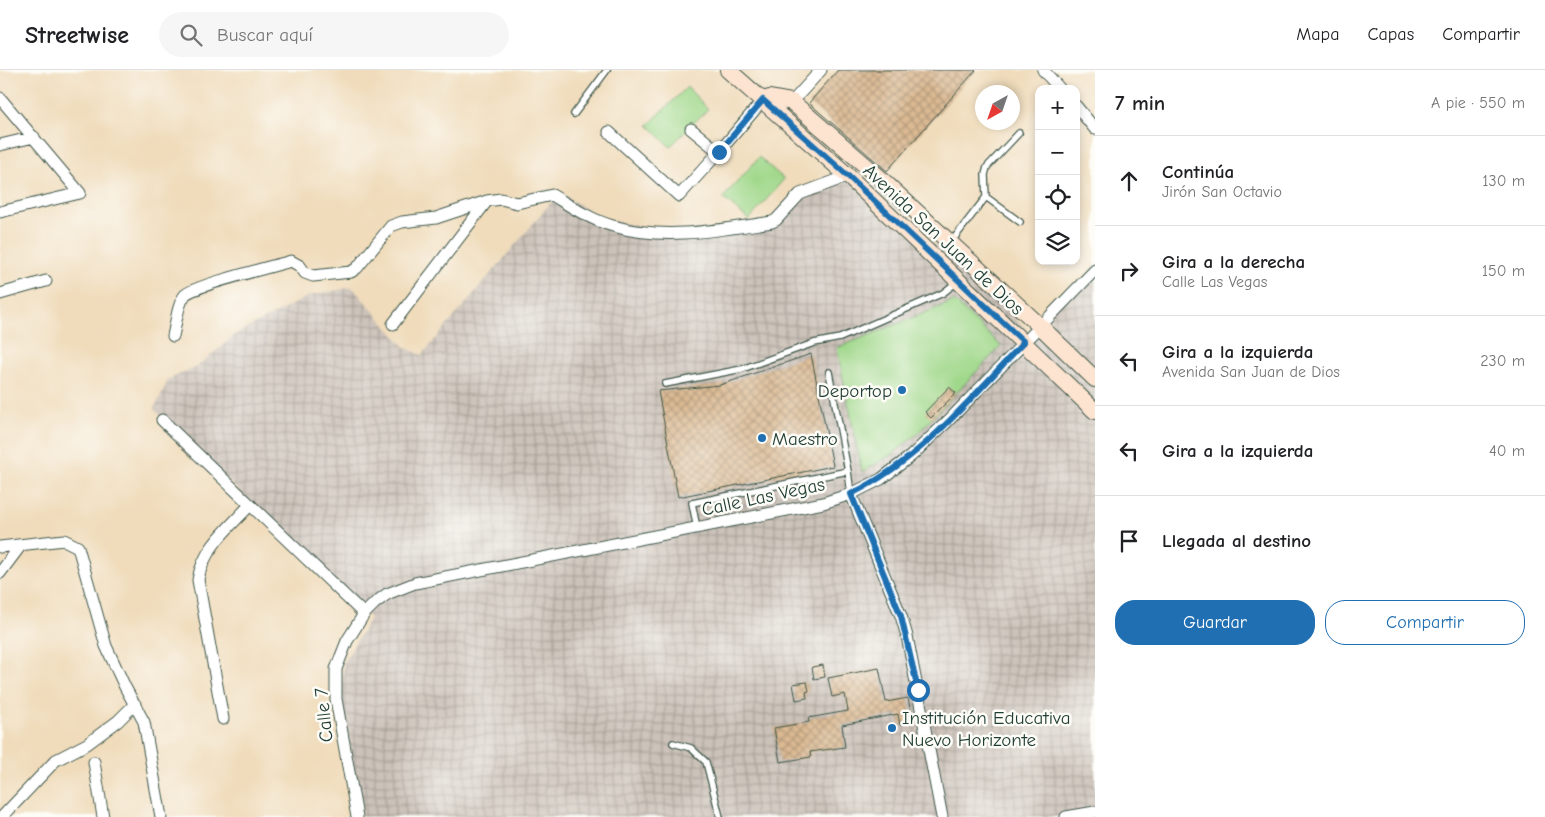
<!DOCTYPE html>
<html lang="es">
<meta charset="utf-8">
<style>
:root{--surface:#fff;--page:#f6f6f6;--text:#202124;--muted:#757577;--line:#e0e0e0;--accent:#1f6fb2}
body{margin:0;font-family:"Comic Neue",sans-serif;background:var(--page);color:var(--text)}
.controls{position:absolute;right:15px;top:15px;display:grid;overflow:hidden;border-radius:10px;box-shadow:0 2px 8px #0003}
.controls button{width:45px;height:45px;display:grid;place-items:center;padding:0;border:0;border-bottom:1px solid var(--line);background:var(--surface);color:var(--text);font:25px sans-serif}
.compass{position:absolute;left:975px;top:15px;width:45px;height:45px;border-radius:50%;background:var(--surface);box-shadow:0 2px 8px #0003;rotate:220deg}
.stop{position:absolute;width:15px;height:15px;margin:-11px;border:4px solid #1f6fb2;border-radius:50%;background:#fff}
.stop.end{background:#1f6fb2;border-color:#fff;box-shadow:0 1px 5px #0008}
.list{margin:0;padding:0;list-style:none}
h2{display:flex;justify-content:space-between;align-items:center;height:65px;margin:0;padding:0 20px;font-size:21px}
h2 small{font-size:16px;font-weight:400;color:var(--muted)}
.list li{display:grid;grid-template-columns:32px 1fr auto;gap:15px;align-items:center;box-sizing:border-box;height:90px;padding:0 20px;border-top:1px solid var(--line)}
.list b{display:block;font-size:19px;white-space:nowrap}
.list p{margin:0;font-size:16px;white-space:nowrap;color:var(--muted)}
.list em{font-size:16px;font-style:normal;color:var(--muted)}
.actions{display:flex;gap:10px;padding:15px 20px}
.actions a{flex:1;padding:11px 0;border:1px solid var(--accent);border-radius:20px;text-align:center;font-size:18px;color:var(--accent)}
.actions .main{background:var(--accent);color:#fff}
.icon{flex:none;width:28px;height:28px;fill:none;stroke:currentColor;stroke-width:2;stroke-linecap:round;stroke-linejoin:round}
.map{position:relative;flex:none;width:1095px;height:747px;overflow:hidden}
header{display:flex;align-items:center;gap:30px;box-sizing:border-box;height:70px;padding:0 25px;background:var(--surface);border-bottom:1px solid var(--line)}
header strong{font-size:24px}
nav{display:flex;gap:28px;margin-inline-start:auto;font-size:18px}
.search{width:350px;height:45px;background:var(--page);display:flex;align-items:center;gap:12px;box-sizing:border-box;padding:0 18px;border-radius:28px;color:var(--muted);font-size:19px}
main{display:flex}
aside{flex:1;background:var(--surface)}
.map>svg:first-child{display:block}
.industrial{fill:url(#industrial-grid)}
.pitch{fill:#a0d88b;stroke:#608a60}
.building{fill:url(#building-cross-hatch)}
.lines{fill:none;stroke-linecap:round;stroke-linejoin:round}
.service-casing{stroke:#3e5548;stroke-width:8}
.minor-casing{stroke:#3e5548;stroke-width:13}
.secondary-casing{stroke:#3e5548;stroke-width:18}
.service{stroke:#fff;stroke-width:5.5}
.minor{stroke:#fff;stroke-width:11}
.secondary{stroke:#fde4d0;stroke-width:16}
.route{stroke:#1f6fb2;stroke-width:6}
.poi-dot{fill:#1f6fb2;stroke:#fdfcf7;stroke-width:2}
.labels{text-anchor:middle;stroke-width:5;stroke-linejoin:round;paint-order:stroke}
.street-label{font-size:19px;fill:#1f3d34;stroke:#fdfcf7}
.poi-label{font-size:19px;fill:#1f3d34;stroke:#fdfcf7;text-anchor:start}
</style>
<header>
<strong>Streetwise</strong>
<div class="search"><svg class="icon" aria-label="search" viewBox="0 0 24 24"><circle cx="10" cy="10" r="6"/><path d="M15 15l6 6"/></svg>Buscar aquí</div>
<nav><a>Mapa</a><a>Capas</a><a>Compartir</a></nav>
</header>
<main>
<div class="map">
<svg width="1095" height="747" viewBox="0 0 1095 747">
<defs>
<pattern id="industrial-grid" width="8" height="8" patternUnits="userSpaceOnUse" patternTransform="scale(1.25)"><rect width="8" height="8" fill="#ccc2b9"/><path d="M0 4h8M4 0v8" fill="none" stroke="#a59f97"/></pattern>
<pattern id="building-cross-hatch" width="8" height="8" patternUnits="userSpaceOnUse" patternTransform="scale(1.25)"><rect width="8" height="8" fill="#dbba93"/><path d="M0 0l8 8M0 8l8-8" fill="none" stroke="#b19879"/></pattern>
</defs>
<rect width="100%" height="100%" fill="#fdfcf7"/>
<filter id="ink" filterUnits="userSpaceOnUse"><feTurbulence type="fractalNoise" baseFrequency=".02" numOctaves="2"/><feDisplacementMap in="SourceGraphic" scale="10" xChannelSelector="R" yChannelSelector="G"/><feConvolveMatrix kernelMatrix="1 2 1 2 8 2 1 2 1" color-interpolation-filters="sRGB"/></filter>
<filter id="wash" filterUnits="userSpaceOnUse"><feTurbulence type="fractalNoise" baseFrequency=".0096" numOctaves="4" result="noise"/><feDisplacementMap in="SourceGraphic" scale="20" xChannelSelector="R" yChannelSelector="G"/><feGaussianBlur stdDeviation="1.12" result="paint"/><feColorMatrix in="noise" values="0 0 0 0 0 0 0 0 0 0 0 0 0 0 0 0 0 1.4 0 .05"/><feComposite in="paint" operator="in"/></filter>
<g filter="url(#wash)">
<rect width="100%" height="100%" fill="#f0dcbb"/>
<path class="industrial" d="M859,104L1030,263L1095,197V747H362L340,626L344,592L370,548L154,339L169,309L197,297L236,264L309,226L352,217L406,278L422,285L559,123L604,149L682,166L773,157L802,126Z"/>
<path class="pitch" d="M687,17L708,39L670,77L648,55Z
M759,87L784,109L749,150L723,128Z
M954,231L1001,276L918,363L893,384L862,402L837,278Z"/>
<g id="blocks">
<path class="building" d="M838,0H976L887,101L809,33Z
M811,284L833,396L678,427L658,321L720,315Z
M949,317L956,323L931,348L925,342Z
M823,595L825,607L814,609L812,597Z
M879,598L886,632L908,628L913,653L900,655L898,644L842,655L845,677L810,682L811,687L780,692L774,658L809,652L808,648L848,641L845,624L832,627L828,608Z
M807,612L809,621L806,622L807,628L796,630L793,614Z"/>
</g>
</g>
<g filter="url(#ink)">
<use href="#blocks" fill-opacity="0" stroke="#3e5548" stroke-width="1"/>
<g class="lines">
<g class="service-casing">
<path id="service" d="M574,44L607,0
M986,127L1020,152
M952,171L986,127L985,105L987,97L1019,63
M829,302L848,401L851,424
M665,314L742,299L814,273L840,268L943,223L957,212
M697,458L692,433L848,401
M673,673L691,678L706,692L720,747"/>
</g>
<g class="minor-casing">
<path id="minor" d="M1043,0L1060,19
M0,28L80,123L0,142
M792,32L821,0
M1076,36L1095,59
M691,59L719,82
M609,62L679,126L719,82L763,30
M0,75L34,67
M0,224L46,211
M393,254L487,131
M173,266C176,254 177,235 185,225C193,216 274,196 291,191L300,196L305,203L313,206L351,202L357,198L391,156L402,152L436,148L487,131L501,129L517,133L552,125C572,137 591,150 613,156C665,171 719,160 772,152L776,150L800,124L848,106
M162,350L364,544
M851,424L901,546L907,566L942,747
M0,477L64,470L78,477L106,576L125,617L144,652L161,747
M0,503L21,475
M223,649L198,510C203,478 229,458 250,435
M94,692L103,747
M2,747L56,690L87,674L118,651L135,634
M357,747L336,629V599L347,571L364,544L375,533L387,524L415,513L823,433L851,424L881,409L911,386L949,350L1095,200
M1066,747L1095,742"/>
</g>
<g class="secondary-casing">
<path id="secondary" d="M728,0L848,106L1095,341
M763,30L770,28L792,32L880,108L1040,256L1095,309"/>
</g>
<use href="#service" class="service"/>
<use href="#minor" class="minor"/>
<use href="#secondary" class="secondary"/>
</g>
</g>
<g class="lines" filter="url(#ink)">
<path class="route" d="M719,82L763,30L848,106L1024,272C971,328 921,390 851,424L901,546L918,620"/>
</g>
<g class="poi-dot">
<circle cx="902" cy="320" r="5"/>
<circle cx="762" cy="368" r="5"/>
<circle cx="892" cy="658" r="5"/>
</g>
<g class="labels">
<g class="street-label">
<text transform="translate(944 169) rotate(43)" y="7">Avenida San Juan de Dios</text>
<text transform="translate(763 426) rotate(-12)" y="7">Calle Las Vegas</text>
<text transform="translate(323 645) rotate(-96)" y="7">Calle 7</text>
</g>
<g class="poi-label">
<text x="892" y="327" text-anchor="end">Deportop</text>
<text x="772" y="375">Maestro</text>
<text x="902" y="654">Institución Educativa<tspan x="902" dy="22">Nuevo Horizonte</tspan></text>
</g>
</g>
</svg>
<div class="controls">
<button>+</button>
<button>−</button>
<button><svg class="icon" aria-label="locate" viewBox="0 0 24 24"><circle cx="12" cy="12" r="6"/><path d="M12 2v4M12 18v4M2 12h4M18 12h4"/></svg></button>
<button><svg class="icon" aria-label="layers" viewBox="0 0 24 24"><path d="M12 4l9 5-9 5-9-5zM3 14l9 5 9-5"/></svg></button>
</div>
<svg class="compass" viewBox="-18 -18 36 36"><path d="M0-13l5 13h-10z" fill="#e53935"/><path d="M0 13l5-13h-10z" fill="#757577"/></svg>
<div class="stop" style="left:918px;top:620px"></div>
<div class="stop end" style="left:719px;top:82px"></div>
</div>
<aside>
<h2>7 min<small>A pie · 550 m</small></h2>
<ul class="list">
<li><svg class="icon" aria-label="ahead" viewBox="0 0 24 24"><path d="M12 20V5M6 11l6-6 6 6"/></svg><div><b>Continúa</b><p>Jirón San Octavio</p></div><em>130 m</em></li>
<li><svg class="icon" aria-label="right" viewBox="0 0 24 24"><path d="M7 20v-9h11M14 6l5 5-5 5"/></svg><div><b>Gira a la derecha</b><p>Calle Las Vegas</p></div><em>150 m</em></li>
<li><svg class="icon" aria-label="left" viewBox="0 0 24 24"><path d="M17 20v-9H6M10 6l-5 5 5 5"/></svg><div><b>Gira a la izquierda</b><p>Avenida San Juan de Dios</p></div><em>230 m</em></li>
<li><svg class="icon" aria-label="left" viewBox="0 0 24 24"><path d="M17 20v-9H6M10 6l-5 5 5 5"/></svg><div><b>Gira a la izquierda</b></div><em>40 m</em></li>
<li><svg class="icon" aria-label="arrive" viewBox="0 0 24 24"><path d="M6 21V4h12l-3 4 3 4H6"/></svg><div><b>Llegada al destino</b></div></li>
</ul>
<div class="actions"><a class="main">Guardar</a><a>Compartir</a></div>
</aside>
</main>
